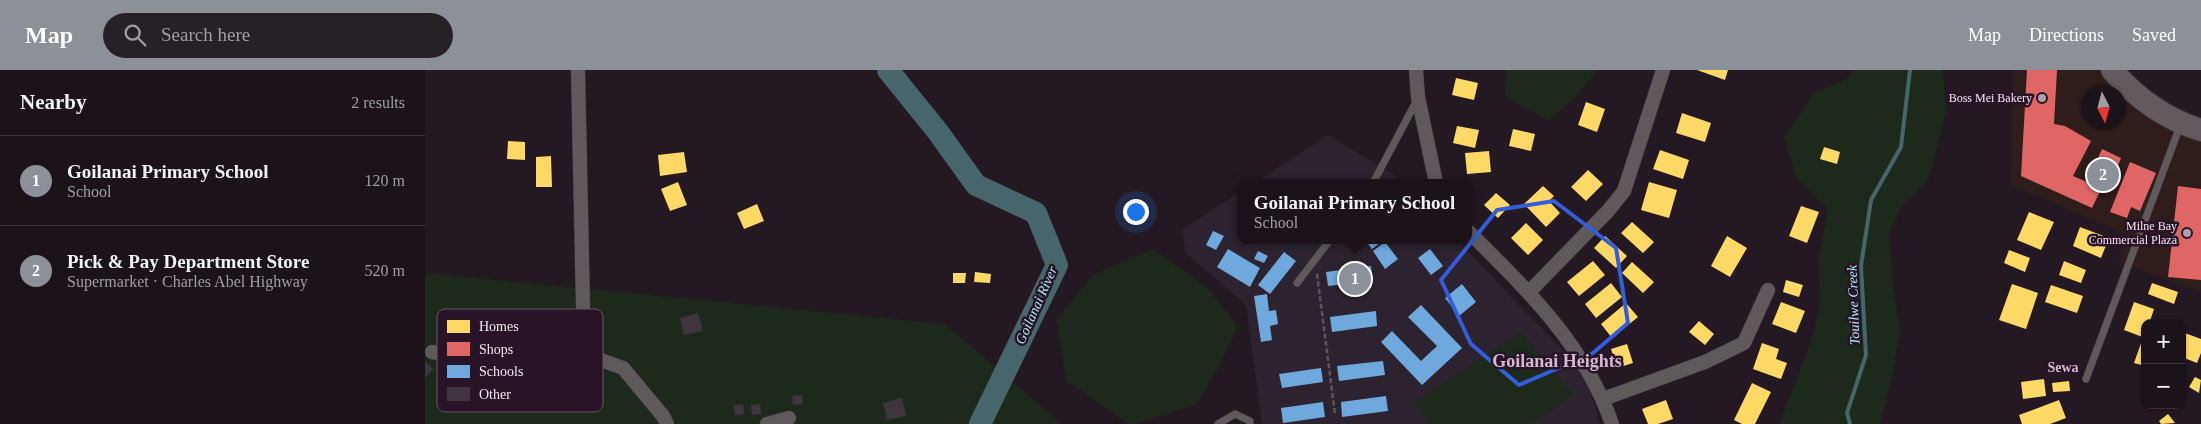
<!DOCTYPE html>
<meta charset="utf-8">
<style>
:root{--surface:#1b121a;--page:#282027;--text:#f1f3f6;--muted:#a09ea2;--line:#393239;--accent:#8c9099}
body{margin:0;font-family:"Times New Roman",serif;background:var(--page);color:var(--text)}
.controls{position:absolute;right:15px;bottom:15px;display:grid;overflow:hidden;border-radius:10px;box-shadow:0 1px 4px #0004}
.controls button{width:45px;height:45px;display:grid;place-items:center;padding:0;border:0;border-bottom:1px solid var(--line);background:var(--surface);color:var(--text);font:25px sans-serif}
.compass{position:absolute;left:1656px;top:15px;width:45px;height:45px;border-radius:50%;background:var(--surface);box-shadow:0 1px 4px #0004;rotate:174deg}
.you{position:absolute;left:710px;top:141px;width:18px;height:18px;margin:-12px;border:4px solid #fff;border-radius:50%;background:#1a73e8;box-shadow:0 0 0 8px #1a73e833}
.badge{display:grid;place-items:center;width:32px;height:32px;border-radius:50%;background:var(--accent);color:#fff;font-size:16px;font-weight:700}
.pin{position:absolute;translate:-50% -50%;border:2px solid #fff;box-shadow:0 1px 5px #0006}
.popup{position:absolute;left:812px;top:109px;width:235px;height:65px;box-sizing:border-box;display:grid;place-content:center;border-radius:10px;background:var(--surface);filter:drop-shadow(0 1px 4px #0005);font-size:16px;white-space:nowrap;color:var(--muted)}
.popup b{font-size:19px;color:var(--text)}
.popup::after{content:'';position:absolute;left:50%;top:100%;margin-left:-10px;border:10px solid transparent;border-top-color:var(--surface)}
.list{margin:0;padding:0;list-style:none}
h2{display:flex;justify-content:space-between;align-items:center;height:65px;margin:0;padding:0 20px;font-size:21px}
h2 small{font-size:16px;font-weight:400;color:var(--muted)}
.list li{display:grid;grid-template-columns:32px 1fr auto;gap:15px;align-items:center;box-sizing:border-box;height:90px;padding:0 20px;border-top:1px solid var(--line)}
.list b{display:block;font-size:19px;white-space:nowrap}
.list p{margin:0;font-size:16px;white-space:nowrap;color:var(--muted)}
.list em{font-size:16px;font-style:normal;color:var(--muted)}
.icon{flex:none;width:28px;height:28px;fill:none;stroke:currentColor;stroke-width:2;stroke-linecap:round;stroke-linejoin:round}
.map{position:relative;flex:none;width:1776px;height:354px;overflow:hidden}
header{display:flex;align-items:center;gap:30px;box-sizing:border-box;height:70px;padding:0 25px;background:var(--accent);color:#fff}
header strong{font-size:24px}
nav{display:flex;gap:28px;margin-inline-start:auto;font-size:18px}
.search{width:350px;height:45px;background:var(--page);display:flex;align-items:center;gap:12px;box-sizing:border-box;padding:0 18px;border-radius:28px;color:var(--muted);font-size:19px}
main{display:flex}
aside{flex:1;background:var(--surface)}
.map>svg:first-child{display:block}
.commercial{fill:#2e1d1a;fill-rule:evenodd}
.education{fill:#2c2230}
.green{fill:#1d2a1b}
.homes{fill:#ffd966}
.shops{fill:#e06666}
.schools{fill:#6fa8dc}
.lines{fill:none;stroke-linecap:round;stroke-linejoin:round}
.stream{stroke:#46666c;stroke-width:4}
.river{stroke:#46666c;stroke-width:22}
.building{fill:#40353e}
.lane-casing{stroke:#3c323a;stroke-width:8}
.street-casing{stroke:#3c323a;stroke-width:15}
.primary-casing{stroke:#3c323a;stroke-width:24}
.path{stroke:#5d555a;stroke-width:2.5;stroke-dasharray:5 2.5;stroke-linecap:butt}
.lane{stroke:#60595c;stroke-width:7}
.street{stroke:#60595c;stroke-width:14}
.primary{stroke:#63595e;stroke-width:22}
.marked{fill:none;stroke:#335ddb;stroke-width:4;stroke-linejoin:round}
.poi-dot{fill:#ac9eaa;stroke:#281426;stroke-width:2}
.labels{text-anchor:middle;stroke-width:5;stroke-linejoin:round;paint-order:stroke}
.poi-label{font-size:12px;fill:#f5e6f3;stroke:#281426;text-anchor:end}
.water-label{font-size:14px;font-style:italic;fill:#a6eef8;stroke:#281426}
.neighbourhood-label{font-size:14px;font-weight:bold;fill:#d3b8d0;stroke:#281426}
.district-label{font-size:18px;font-weight:bold;fill:#d3b8d0;stroke:#281426}
.key{fill:#281426;stroke:#665364;stroke-width:1}
.key-label{font-size:14px;fill:#f5e6f3}
</style>
<header>
<strong>Map</strong>
<div class="search"><svg class="icon" aria-label="search" viewBox="0 0 24 24"><circle cx="10" cy="10" r="6"/><path d="M15 15l6 6"/></svg>Search here</div>
<nav><a>Map</a><a>Directions</a><a>Saved</a></nav>
</header>
<main>
<aside>
<h2>Nearby<small>2 results</small></h2>
<ul class="list">
<li><span class="badge">1</span><div><b>Goilanai Primary School</b><p>School</p></div><em>120 m</em></li>
<li><span class="badge">2</span><div><b>Pick &amp; Pay Department Store</b><p>Supermarket · Charles Abel Highway</p></div><em>520 m</em></li>
</ul>
</aside>
<div class="map">
<svg width="1776" height="354" viewBox="0 0 1776 354">
<rect width="100%" height="100%" fill="#241822"/>
<path class="commercial" d="M1587,0H1675L1693,19L1776,68V222L1693,192L1702,165L1586,115ZM1664,22H1694V52H1664Z"/>
<path class="education" d="M903,65L969,105L977,113H830Z
M816,121V170H1032L1160,303L1175,354H837L821,235L761,183L757,160Z"/>
<path class="green" d="M1081,0H1173L1148,30L1124,50L1080,27Z
M1428,0H1518L1521,42L1504,109L1476,138L1464,164L1468,216L1475,259L1467,308L1455,354H1354L1387,269L1395,235L1394,187L1403,139L1372,109L1359,68L1389,23L1424,8Z
M728,179L783,218L813,257L793,298L771,335L710,354H703L641,310L632,249L668,205Z
M0,203L520,254L637,354H0Z
M1096,262L1148,325L1107,354H1006L988,333Z"/>
<path class="homes" d="M1272,0H1303L1300,10Z
M1031,8L1053,13L1049,30L1027,25Z
M1161,32L1180,39L1172,62L1153,55Z
M1257,43L1286,53L1280,72L1251,63Z
M1032,56L1054,60L1050,78L1028,73Z
M1088,59L1110,64L1106,81L1084,76Z
M83,71L100,72V90L82,89Z
M1399,77L1415,82L1412,94L1395,89Z
M1235,80L1264,90L1258,109L1228,99Z
M1064,81L1066,102L1042,104L1040,83Z
M259,82L262,102L235,106L233,85Z
M126,86L127,117H111V87Z
M1163,100L1178,114L1161,131L1146,117Z
M253,112L262,135L245,141L236,119Z
M1224,112L1252,120L1244,148L1216,140Z
M1118,116L1129,126L1124,131L1135,143L1121,157L1099,134Z
M1071,123L1085,135L1073,148L1059,135Z
M332,134L339,151L319,159L312,143Z
M1376,136L1394,142L1382,173L1364,166Z
M1604,142L1629,152L1616,180L1592,170Z
M1207,152L1229,172L1218,183L1196,163Z
M1101,153L1118,170L1103,185L1086,168Z
M1655,157L1684,168L1676,188L1648,176Z
M1180,166L1202,186L1191,198L1169,178Z
M1302,166L1322,178L1305,207L1286,196Z
M1584,180L1605,188L1600,202L1579,193Z
M1168,191L1180,205L1154,226L1142,212Z
M1639,191L1661,200L1656,213L1634,205Z
M1207,192L1229,212L1218,223L1197,203Z
M550,202L566,204L565,213L549,212Z
M528,203H541L540,213H528Z
M1361,210L1378,215L1374,227L1358,222Z
M1186,213L1197,227L1171,248L1160,234Z
M1727,213L1753,222L1749,234L1723,224Z
M1587,214L1613,223L1601,259L1574,250Z
M1626,215L1658,226L1652,243L1620,232Z
M1356,232L1380,241L1371,263L1347,254Z
M1709,232L1729,239L1725,251L1730,253H1720V268L1699,260Z
M1201,233L1213,247L1187,268L1176,254Z
M1274,251L1289,264L1280,275L1264,262Z
M1757,262L1776,269V283L1772,293L1757,287Z
M1337,273L1354,279L1351,289L1362,293L1356,309L1328,299Z
M1716,273L1720,275V296L1709,293Z
M1202,274L1208,293L1192,298L1186,279Z
M1770,307L1776,310L1774,323L1764,317Z
M1619,309L1621,326L1598,329L1596,312Z
M1644,311L1645,321L1628,322L1627,313Z
M1327,313L1346,322L1330,354H1317L1309,350Z
M1241,330L1248,349L1233,354H1223L1217,339Z
M1634,330L1641,348L1625,354H1597L1594,345Z
M1743,344L1750,353L1736,354L1734,351Z"/>
<path class="shops" d="M1602,0H1632L1629,54L1640,56L1666,71L1648,106L1662,112L1677,79L1696,88L1683,122L1676,119L1667,138L1596,106Z
M1705,92L1731,103L1715,141L1706,137L1702,148L1685,142Z
M1753,116L1776,119V210L1743,207Z"/>
<path class="schools" d="M788,161L799,166L791,180L781,175Z
M940,170H959L947,179Z
M960,172L973,189L960,199L948,181Z
M803,179L835,198L825,217L792,197Z
M1005,179L1018,196L1006,205L993,188Z
M833,181L843,186L839,193L829,189Z
M859,182L871,191L845,224L833,215Z
M946,196L948,211L903,216L901,202Z
M1037,214L1051,232L1034,246L1020,228Z
M842,224L844,241L851,240L853,254L845,256L847,270L836,272L829,226Z
M996,235L1037,278L997,315L956,272L967,261L996,291L1012,276L983,247Z
M951,241L952,256L907,262L905,247Z
M958,291L960,305L914,311L912,296Z
M896,298L898,312L857,318L854,304Z
M961,326L963,341L917,347L916,332Z
M898,332L900,347L858,353L856,338Z"/>
<g class="lines">
<path class="stream" d="M1425,354L1422,343L1441,285L1436,196L1446,130L1476,77L1485,0"/>
<path class="river" d="M463,0L513,62L551,115L611,143L632,195L555,354"/>
</g>
<path class="building" d="M273,243L278,261L259,265L255,248Z
M0,291L8,299L0,308Z
M377,325L378,334L368,335L367,326Z
M477,328L481,346L462,350L458,333Z
M318,334L319,344L310,345L309,335Z
M335,334L336,344L327,345L326,335Z"/>
<g class="lines">
<g class="lane-casing">
<path id="lane" d="M948,113L992,30
M872,213L905,170
M1661,309L1755,56
M793,354L810,344L825,351V354"/>
</g>
<g class="street-casing">
<path id="street" d="M153,0L159,284
M991,0L993,27L1011,113
M1044,162C1102,220 1160,275 1187,354
M1104,222L1183,141L1199,121L1238,0
M7,282L95,295L159,284L198,298L238,346L242,354
M1178,329L1280,292L1319,273L1343,220
M342,354L364,348"/>
</g>
<g class="primary-casing">
<path id="primary" d="M1687,0C1712,29 1740,49 1776,60"/>
</g>
<path class="path" d="M892,204L910,344"/>
<use href="#lane" class="lane"/>
<use href="#street" class="street"/>
<use href="#primary" class="primary"/>
</g>
<path class="marked" d="M1129,131L1191,178L1203,253L1168,283L1094,315L1046,274L1016,210L1072,140Z"/>
<g class="poi-dot">
<circle cx="1617" cy="28" r="5"/>
<circle cx="1762" cy="163" r="5"/>
</g>
<g class="labels">
<g class="poi-label">
<text x="1607" y="32">Boss Mei Bakery</text>
<text x="1752" y="160">Milne Bay<tspan x="1752" dy="14">Commercial Plaza</tspan></text>
</g>
<g class="water-label">
<text transform="translate(611 235) rotate(-66)" y="5">Goilanai River</text>
<text transform="translate(1428 235) rotate(-92)" y="5">Touilwe Creek</text>
</g>
<g class="neighbourhood-label">
<text x="1638" y="302">Sewa</text>
</g>
<g class="district-label">
<text x="1132" y="297">Goilanai Heights</text>
</g>
</g>
<rect x="12" y="239" width="166" height="103" rx="8" class="key"/>
<rect x="22" y="250" width="23" height="13" fill="#ffd966"/>
<rect x="22" y="272" width="23" height="14" fill="#e06666"/>
<rect x="22" y="295" width="23" height="13" fill="#6fa8dc"/>
<rect x="22" y="317" width="23" height="14" fill="#40353e"/>
<g class="key-label">
<text x="54" y="261">Homes</text>
<text x="54" y="284">Shops</text>
<text x="54" y="306">Schools</text>
<text x="54" y="329">Other</text>
</g>
</svg>
<div class="controls">
<button>+</button>
<button>−</button>
</div>
<svg class="compass" viewBox="-18 -18 36 36"><path d="M0-13l5 13h-10z" fill="#e53935"/><path d="M0 13l5-13h-10z" fill="#a09ea2"/></svg>
<div class="you"></div>
<div class="pin badge" style="left:930px;top:209px">1</div>
<div class="popup"><b>Goilanai Primary School</b>School</div>
<div class="pin badge" style="left:1678px;top:105px">2</div>
</div>
</main>
